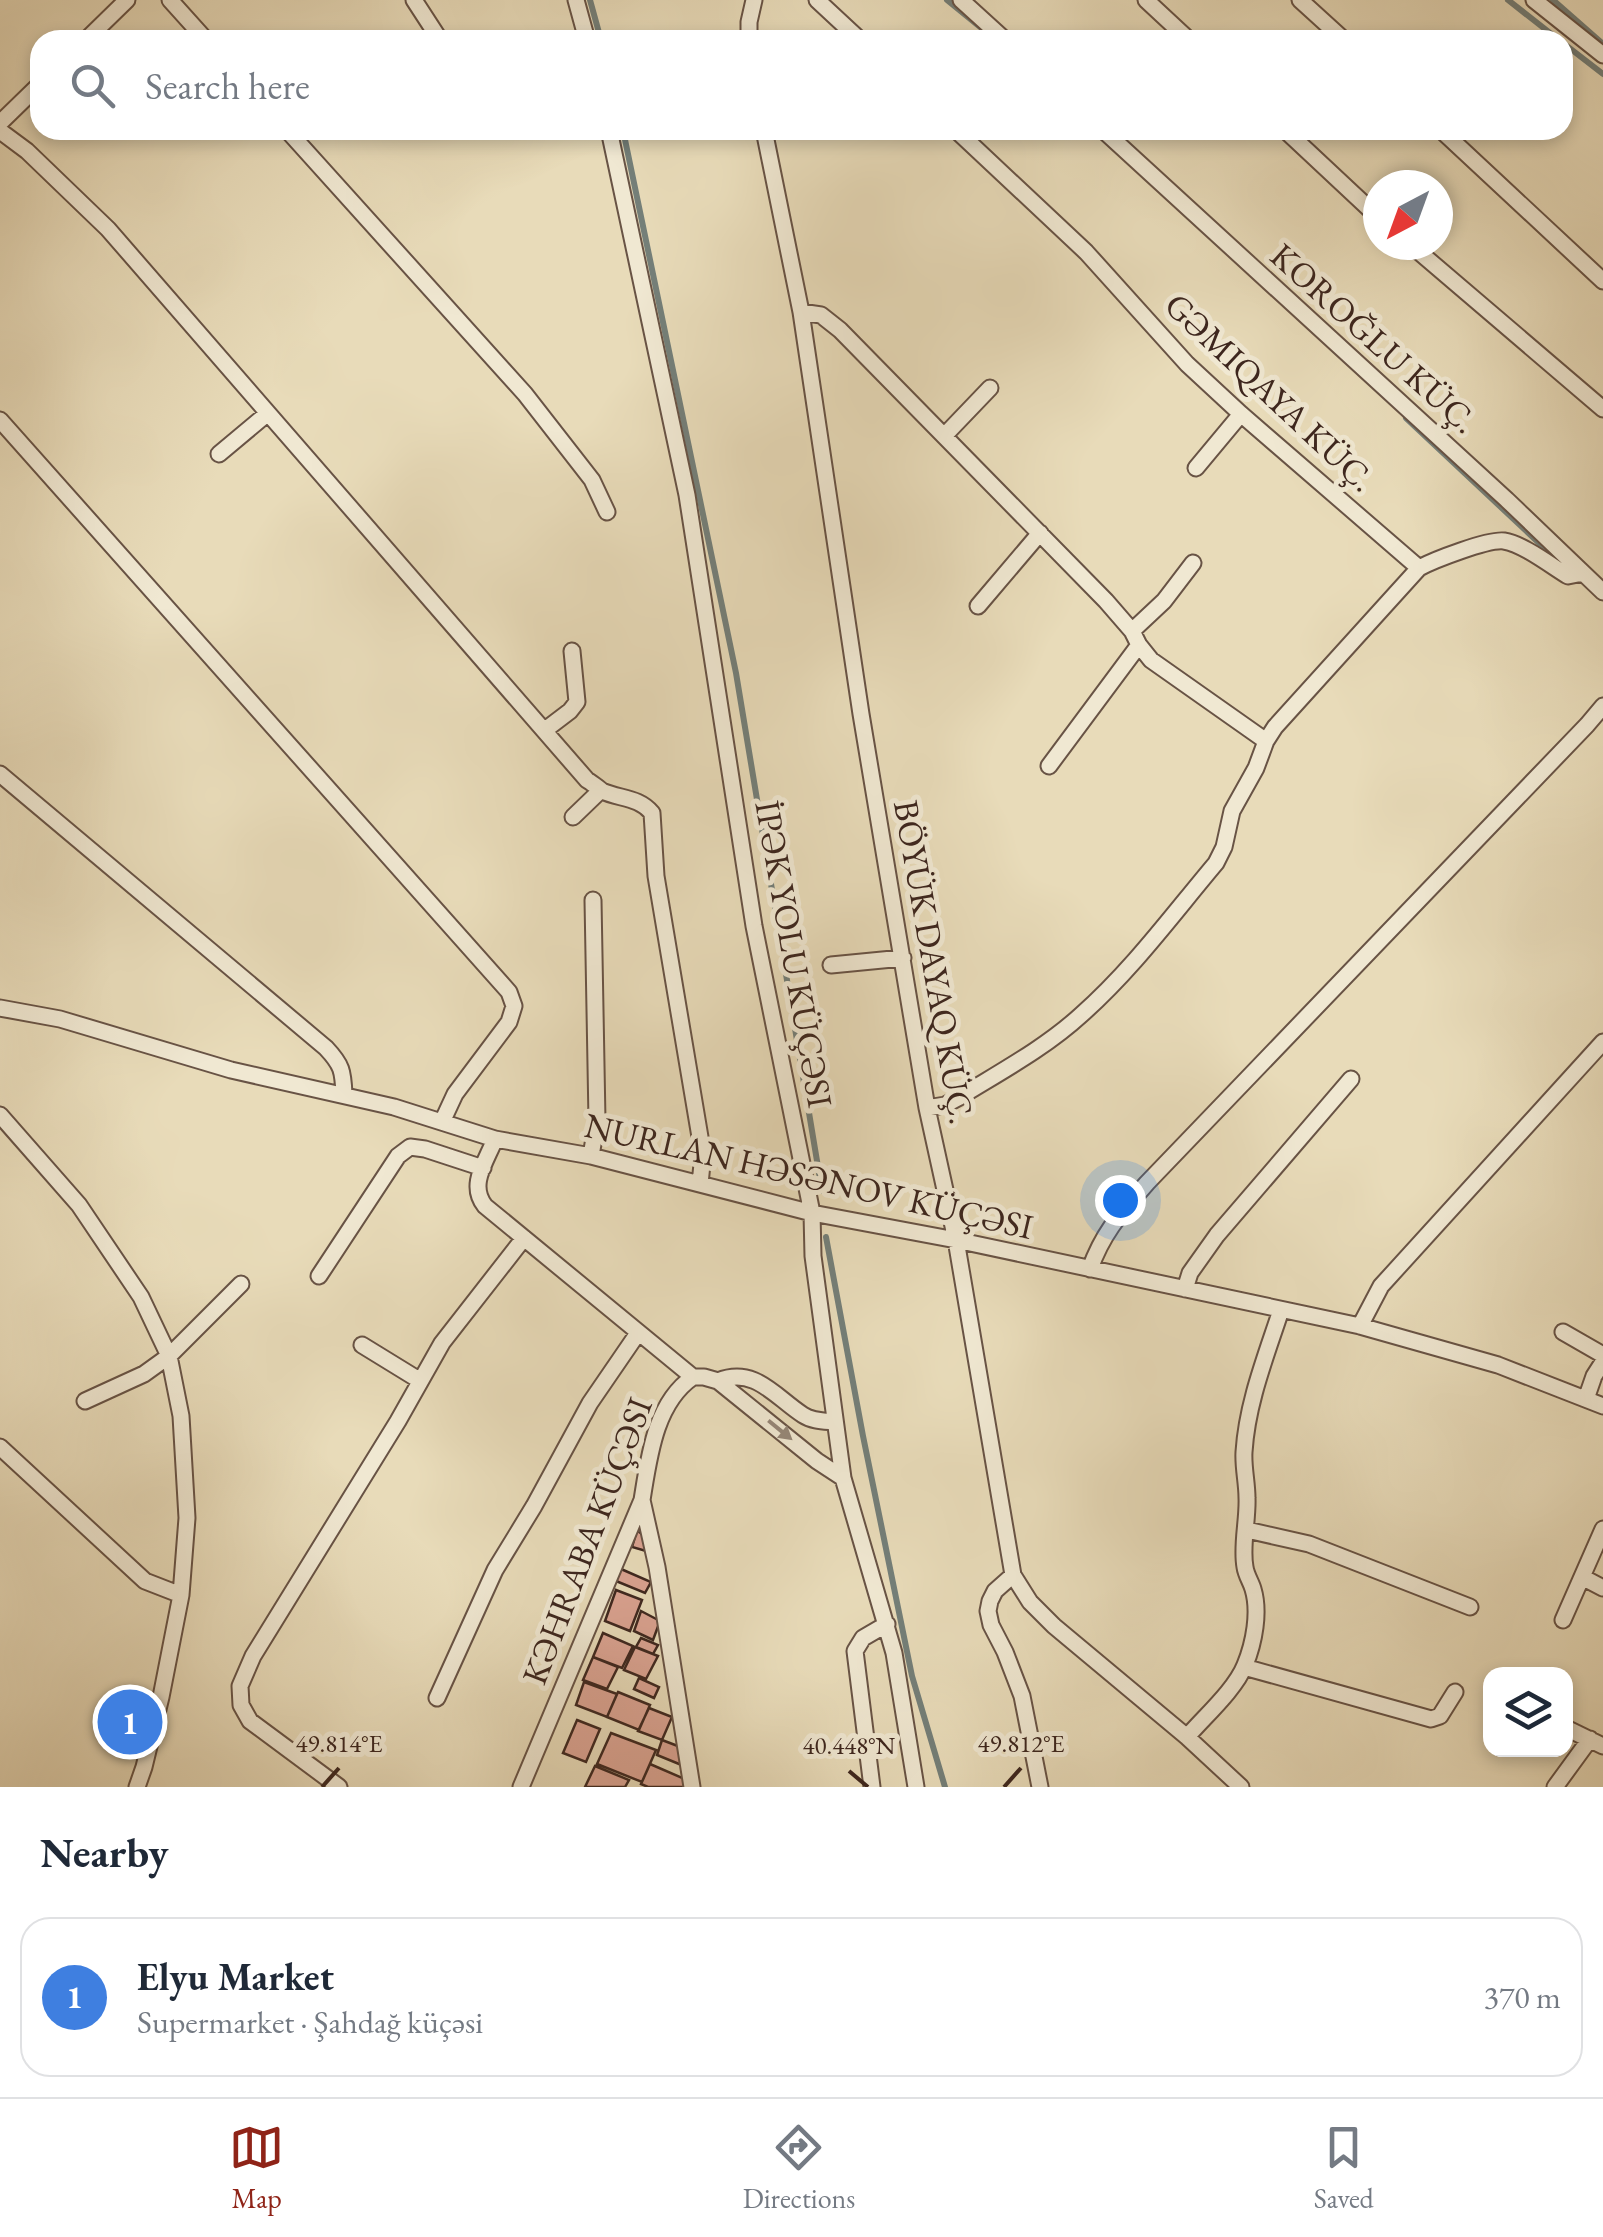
<!DOCTYPE html>
<meta charset="utf-8">
<style>
:root{--surface:#fff;--page:#f6f6f7;--text:#1f2937;--muted:#747a83;--line:#e0e1e3;--accent:#8f2418}
body{margin:0;font-family:"EB Garamond",serif;background:var(--page);color:var(--text)}
.controls{position:absolute;right:30px;bottom:30px;display:grid;overflow:hidden;border-radius:20px;box-shadow:0 5px 15px #0003}
.controls button{width:90px;height:90px;display:grid;place-items:center;padding:0;border:0;border-bottom:2px solid var(--line);background:var(--surface);color:var(--text);font:50px sans-serif}
.compass{position:absolute;left:1363px;top:170px;width:90px;height:90px;border-radius:50%;background:var(--surface);box-shadow:0 5px 15px #0003;rotate:221deg}
.you{position:absolute;left:1120px;top:1200px;width:35px;height:35px;margin:-25px;border:8px solid #fff;border-radius:50%;background:#1a73e8;box-shadow:0 0 0 15px #1a73e833}
.badge{display:grid;place-items:center;width:65px;height:65px;border-radius:50%;background:var(--accent);color:#fff;font-size:32px;font-weight:700}
.pin{position:absolute;translate:-50% -50%;border:5px solid #fff;box-shadow:0 2px 10px #0006}
.list{margin:0;padding:0;list-style:none}
h2{display:flex;justify-content:space-between;align-items:center;height:130px;margin:0;padding:0 40px;font-size:42px}
h2 small{font-size:32px;font-weight:400;color:var(--muted)}
.list li{display:grid;grid-template-columns:65px 1fr auto;gap:30px;align-items:center;box-sizing:border-box;height:160px;margin:0 20px 20px;padding:0 20px;border:2px solid var(--line);border-radius:30px}
.list b{display:block;font-size:38px;white-space:nowrap}
.list p{margin:0;font-size:32px;white-space:nowrap;color:var(--muted)}
.list em{font-size:32px;font-style:normal;color:var(--muted)}
.icon{flex:none;width:55px;height:55px;fill:none;stroke:currentColor;stroke-width:2;stroke-linecap:round;stroke-linejoin:round}
.map{position:relative;flex:none;width:1603px;height:1787px;overflow:hidden}
.search{position:absolute;background:var(--surface);box-shadow:0 5px 15px #0003;left:30px;right:30px;top:30px;height:110px;display:flex;align-items:center;gap:25px;box-sizing:border-box;padding:0 35px;border-radius:30px;color:var(--muted);font-size:38px}
.sheet{height:310px;background:var(--surface)}
nav{display:flex;justify-content:space-around;align-items:center;box-sizing:border-box;height:140px;border-top:2px solid var(--line);background:var(--surface);font-size:28px;color:var(--muted)}
nav a{display:grid;justify-items:center;gap:5px}
nav .on{color:var(--accent)}
.map>svg:first-child{display:block}
.lines{fill:none;stroke-linecap:round;stroke-linejoin:round}
.stream{stroke:#747f79;stroke-width:6}
.building{fill:#dba392;stroke:#3d261e;stroke-width:2.5}
.minor-casing{stroke:#685345;stroke-width:19}
.minor{stroke:#f0e8d2;stroke-width:15}
.oneway{fill:#968778}
.ticks{fill:none;stroke:#3d261e;stroke-width:4}
.labels{text-anchor:middle;stroke-width:10;stroke-linejoin:round;paint-order:stroke}
.street-label{font-size:35px;fill:#3d261e;stroke:#f0e8d2}
.ticks-label{font-size:25px;text-anchor:middle;fill:#3d261e;stroke:#f0e8d2;stroke-width:10;stroke-linejoin:round;paint-order:stroke}
</style>
<div class="map">
<svg width="1603" height="1787" viewBox="0 0 1603 1787">
<rect width="100%" height="100%" fill="#e8dbb9"/>
<filter id="stains"><feTurbulence type="fractalNoise" baseFrequency=".002" numOctaves="4"/><feColorMatrix values="0 0 0 0 .2 0 0 0 0 .09 0 0 0 0 .02 0 0 0 .5 -.17"/></filter>
<radialGradient id="worn" r=".72"><stop offset=".6" stop-color="#630" stop-opacity="0"/><stop offset="1" stop-color="#630" stop-opacity=".3"/></radialGradient>
<g class="lines">
<path class="stream" d="M590,0L601,40
M947,0L985,31
M1508,0L1559,40
M1553,0L1603,44
M1563,43L1603,74
M623,130L736,673L822,1191
M1406,418L1554,557
M826,1237L863,1436L912,1676L945,1787"/>
</g>
<path class="building" d="M637,1530L643,1535L646,1551L632,1547Z
M621,1569L651,1582L645,1593L616,1581Z
M616,1590L642,1600L630,1631L605,1621Z
M641,1611L660,1621L653,1640L634,1631Z
M603,1633L633,1646L622,1668L593,1657Z
M641,1638L658,1645L653,1654L636,1647Z
M635,1647L658,1656L646,1679L624,1670Z
M593,1657L618,1667L607,1689L583,1680Z
M639,1678L659,1687L654,1698L634,1689Z
M584,1682L617,1694L607,1717L576,1705Z
M618,1692L650,1705L639,1730L607,1717Z
M649,1708L672,1717L662,1740L638,1731Z
M577,1720L600,1729L586,1762L563,1753Z
M611,1733L656,1750L642,1782L597,1764Z
M662,1740L683,1748L684,1766L657,1755Z
M650,1764L687,1780V1787H648L641,1784Z
M595,1766L629,1780L625,1787H585Z"/>
<g class="lines">
<g class="minor-casing">
<path id="minor" d="M170,0L206,40
M414,0L440,40
M576,0L587,40
M817,0L860,40
M961,0L1005,40
M1146,0L1189,40
M1300,0L1344,40
M1534,0L1603,55
M86,40L127,0
M749,40V22L754,0
M0,123L40,84
M287,130L525,394L592,480L607,512
M609,130L687,495L754,926L812,1213L813,1256L843,1478L894,1653L916,1787
M764,130L801,312L861,714L927,1108L956,1240L1013,1575L1030,1602L1054,1626L1187,1737L1241,1787
M956,130L1086,252L1187,364L1241,414L1419,568
M1103,130L1507,500L1603,592
M1285,130L1378,217
M1441,130L1603,281
M0,131L27,151L108,229L587,780C589,781 600,789 602,791C620,799 639,797 652,813L656,876L700,1137L702,1164L700,1184
M1411,245L1603,409
M801,312L821,315L840,330L1106,601L1132,631L1139,645L1151,660L1266,741
M0,420L509,992L514,1006L509,1022L455,1094L442,1122
M945,435L990,388
M219,454L268,413
M1196,468L1241,414
M978,606L1040,533
M1132,631L1164,601L1193,563
M545,730L570,711L577,702L572,651
M1049,766L1139,645
M0,774L326,1048C342,1065 343,1071 344,1094
M573,817L601,790
M831,965L903,958
M0,1008L60,1019L231,1070L394,1107L495,1139L591,1156L812,1213L956,1240L1360,1326L1498,1365L1603,1406
M927,1108L945,1105L958,1098C1000,1072 1045,1048 1081,1015C1132,970 1173,914 1216,863L1224,847L1232,811L1256,768L1266,741L1275,727L1419,568C1434,560 1488,539 1504,541C1523,544 1550,565 1568,576L1583,573
M0,1115L79,1205L141,1297L169,1356L181,1416L187,1518L181,1595L161,1697L144,1767L137,1787
M495,1139C486,1162 468,1185 485,1206L693,1377H704L718,1381L817,1461L843,1478
M591,1156L597,1120L593,900
M1090,1269C1103,1232 1122,1212 1147,1183L1587,725L1603,706
M319,1276L398,1156L410,1147L425,1149L483,1168
M1185,1289L1190,1273L1217,1235L1351,1079
M1360,1326L1381,1286L1603,1042
M1563,1332L1603,1355
M362,1345L419,1380
M718,1381C755,1366 775,1397 803,1415C812,1421 823,1421 834,1422
M1586,1399L1594,1376L1603,1362
M85,1401L144,1374L169,1356L241,1284
M0,1447L145,1581L181,1595
M642,1500L657,1567L692,1787
M1247,1530L1309,1544L1470,1607
M1013,1575L995,1591L990,1601L988,1611L991,1625L1005,1652L1022,1696L1040,1787
M1582,1577L1603,1588
M1563,1620L1603,1529
M1244,1667L1431,1719L1440,1716L1455,1692
M437,1698L495,1570L534,1506L590,1403L638,1333
M1566,1728L1603,1746
M1187,1737C1204,1717 1235,1690 1245,1665C1254,1643 1260,1612 1253,1589C1251,1582 1246,1575 1245,1567C1241,1546 1248,1520 1247,1498C1247,1482 1243,1467 1244,1452C1247,1403 1266,1356 1281,1310
M339,1787L250,1721L241,1705L240,1686L253,1656L398,1421L442,1343L524,1238
M521,1787L642,1500C649,1457 655,1403 693,1377
M872,1787L855,1651L863,1638L887,1624
M1555,1787L1590,1739"/>
</g>
<use href="#minor" class="minor"/>
</g>
<defs><path id="oneway-solid" d="M-6-.8H1V-3.2L6.5 0L1 3.2V.8H-6Z" transform="scale(2.5)"/></defs>
<use class="oneway" href="#oneway-solid" transform="translate(780 1430) rotate(39)"/>
<path class="ticks" d="M849,1771L868,1787M322,1787L339,1768M1004,1787L1021,1768"/>
<g class="labels">
<g class="street-label">
<text transform="translate(1374 338) rotate(42)" y="12">KOROĞLU KÜÇ.</text>
<text transform="translate(1270 392) rotate(43)" y="12">GƏMIQAYA KÜÇ.</text>
<text transform="translate(794 954) rotate(80)" y="12">İPƏK YOLU KÜÇƏSI</text>
<text transform="translate(934 962) rotate(80)" y="12">BÖYÜK DAYAQ KÜÇ.</text>
<text transform="translate(809 1176) rotate(13)" y="12">NURLAN HƏSƏNOV KÜÇƏSI</text>
<text transform="translate(587 1541) rotate(-69)" y="12">KƏHRABA KÜÇƏSI</text>
</g>
</g>
<g class="ticks-label">
<text x="339" y="1752">49.814°E</text>
<text x="1021" y="1752">49.812°E</text>
<text x="849" y="1754">40.448°N</text>
</g>
<rect width="100%" height="100%" filter="url(#stains)"/>
<rect width="100%" height="100%" fill="url(#worn)"/>
</svg>
<div class="controls">
<button><svg class="icon" aria-label="layers" viewBox="0 0 24 24"><path d="M12 4l9 5-9 5-9-5zM3 14l9 5 9-5"/></svg></button>
</div>
<svg class="compass" viewBox="-18 -18 36 36"><path d="M0-13l5 13h-10z" fill="#e53935"/><path d="M0 13l5-13h-10z" fill="#747a83"/></svg>
<div class="you"></div>
<div class="pin badge" style="left:130px;top:1722px;background:#3f7fe0">1</div>
<div class="search"><svg class="icon" aria-label="search" viewBox="0 0 24 24"><circle cx="10" cy="10" r="6"/><path d="M15 15l6 6"/></svg>Search here</div>
</div>
<section class="sheet">
<h2>Nearby<small></small></h2>
<ul class="list">
<li><span class="badge" style="background:#3f7fe0">1</span><div><b>Elyu Market</b><p>Supermarket · Şahdağ küçəsi</p></div><em>370 m</em></li>
</ul>
</section>
<nav>
<a class="on"><svg class="icon" aria-label="map" viewBox="0 0 24 24"><path d="M3 6l6-2 6 2 6-2v14l-6 2-6-2-6 2zM9 4v14M15 6v14"/></svg>Map</a>
<a><svg class="icon" aria-label="directions" viewBox="0 0 24 24"><path d="M12 3l9 9-9 9-9-9zM9 14v-3h6M13 9l2 2-2 2"/></svg>Directions</a>
<a><svg class="icon" aria-label="saved" viewBox="0 0 24 24"><path d="M7 4h10v16l-5-4-5 4z"/></svg>Saved</a>
</nav>
